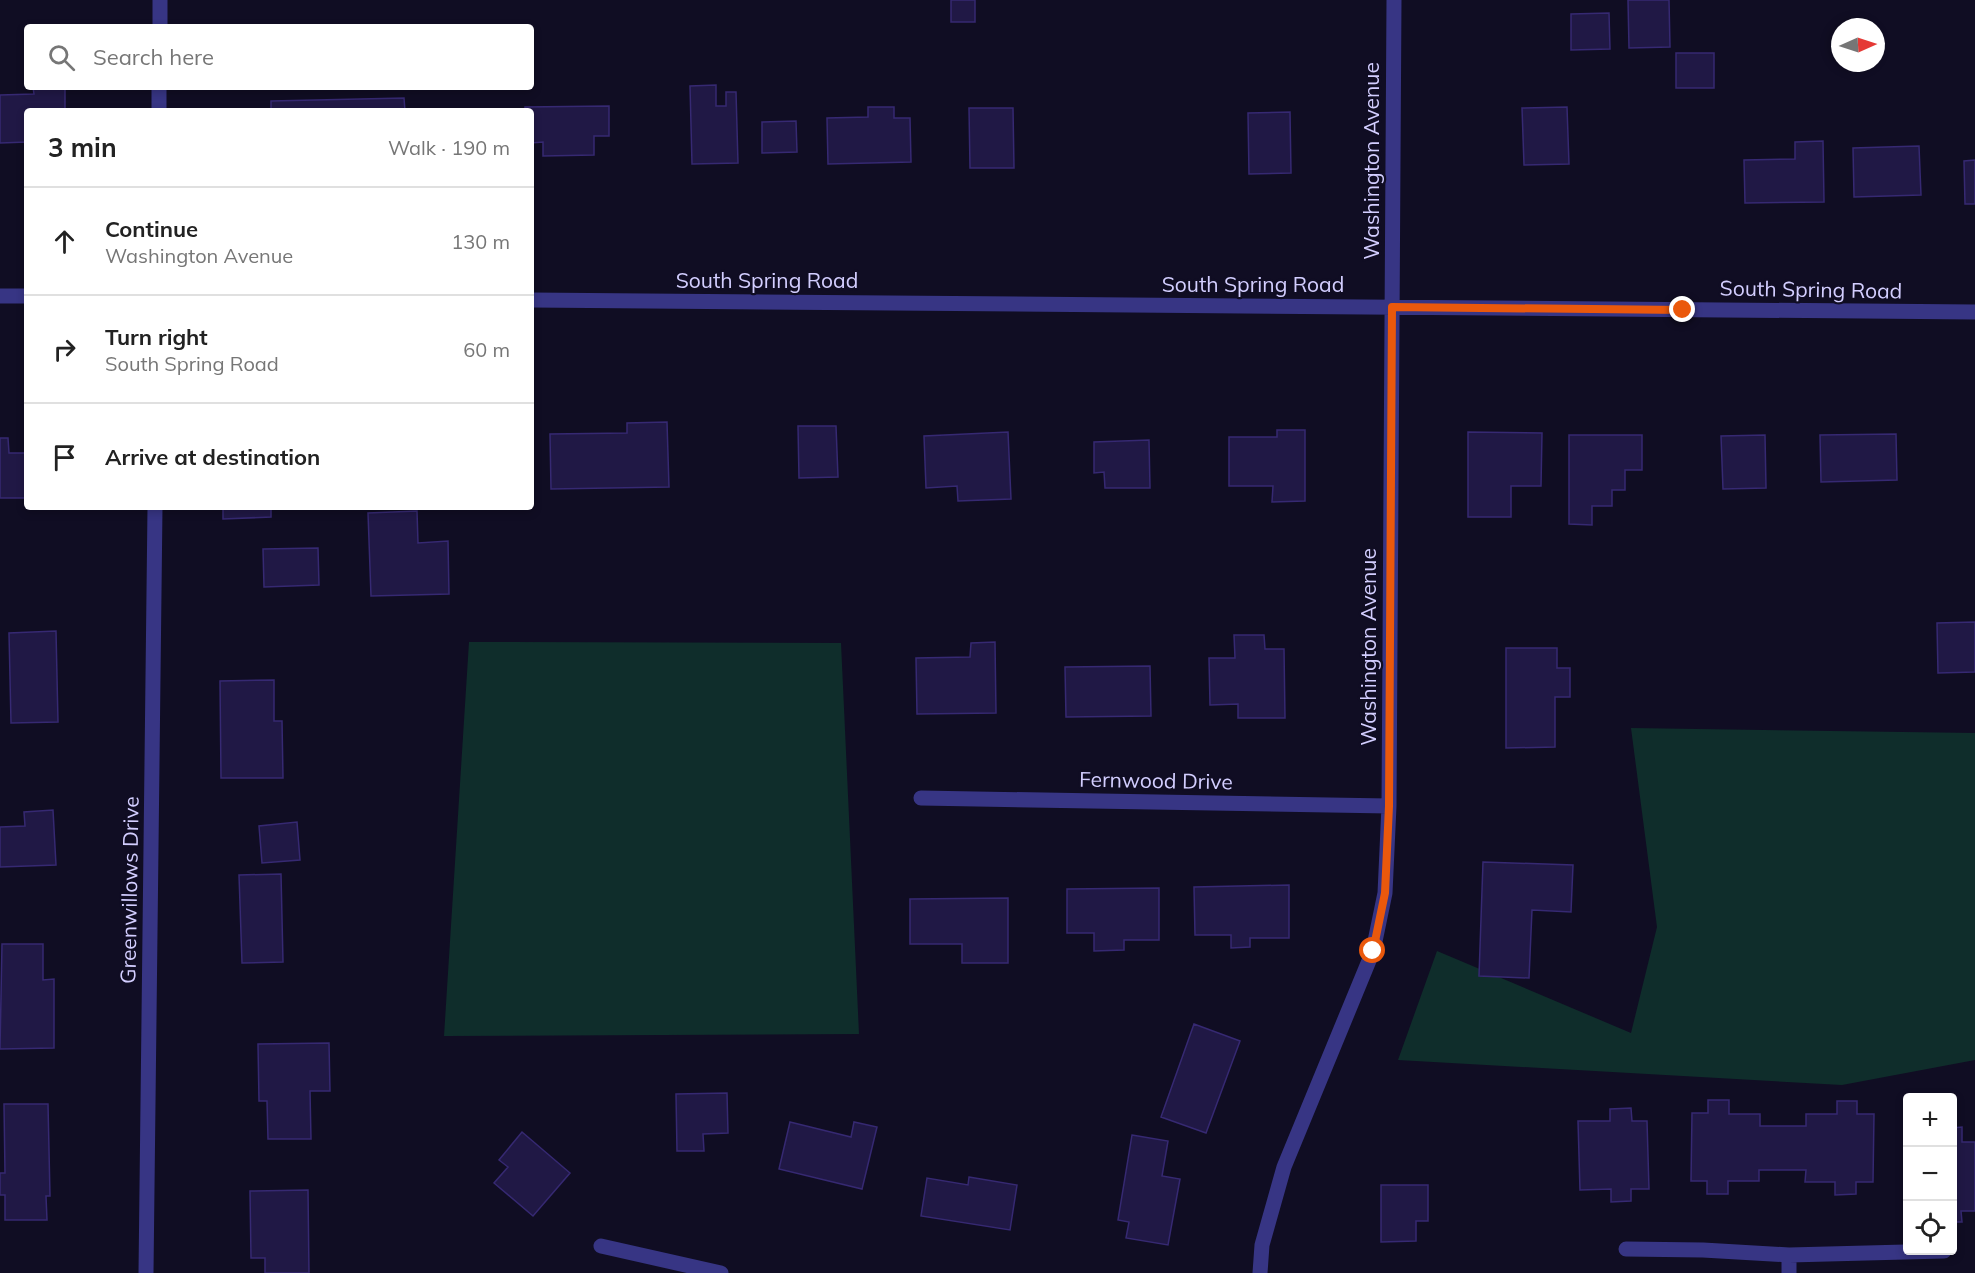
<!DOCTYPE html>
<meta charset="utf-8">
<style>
:root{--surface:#fff;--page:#f6f6f6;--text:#222;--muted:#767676;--line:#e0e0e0}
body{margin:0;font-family:Mulish,sans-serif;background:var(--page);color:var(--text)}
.controls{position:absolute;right:18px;bottom:18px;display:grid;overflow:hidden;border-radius:6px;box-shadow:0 3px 9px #0003}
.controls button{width:54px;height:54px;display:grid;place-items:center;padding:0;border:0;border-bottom:2px solid var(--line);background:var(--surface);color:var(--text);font:30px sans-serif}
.compass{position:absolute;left:1831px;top:18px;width:54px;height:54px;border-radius:50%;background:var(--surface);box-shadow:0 3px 9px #0003;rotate:87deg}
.stop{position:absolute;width:18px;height:18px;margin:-14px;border:4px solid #ea580c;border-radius:50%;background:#fff}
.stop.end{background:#ea580c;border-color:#fff;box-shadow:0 2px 6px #0008}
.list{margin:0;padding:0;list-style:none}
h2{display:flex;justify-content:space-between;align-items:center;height:78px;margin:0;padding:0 24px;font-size:26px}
h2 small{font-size:20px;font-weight:400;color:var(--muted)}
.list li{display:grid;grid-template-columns:39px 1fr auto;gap:18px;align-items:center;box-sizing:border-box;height:108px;padding:0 24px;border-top:2px solid var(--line)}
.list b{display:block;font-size:22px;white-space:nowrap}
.list p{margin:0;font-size:20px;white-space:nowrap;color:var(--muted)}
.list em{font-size:20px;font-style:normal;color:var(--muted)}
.icon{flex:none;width:33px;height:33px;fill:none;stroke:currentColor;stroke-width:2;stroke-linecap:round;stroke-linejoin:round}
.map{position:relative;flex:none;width:1975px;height:1273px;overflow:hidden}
.search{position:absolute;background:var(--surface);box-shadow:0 3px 9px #0003;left:24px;top:24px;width:510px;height:66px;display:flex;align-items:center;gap:15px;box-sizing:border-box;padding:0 21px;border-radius:6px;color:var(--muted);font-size:22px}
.panel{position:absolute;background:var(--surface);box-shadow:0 3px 9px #0003;left:24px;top:108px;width:510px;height:402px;border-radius:6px}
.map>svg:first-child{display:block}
.green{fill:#0f2d2b}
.building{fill:#201845;stroke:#362972;stroke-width:1.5}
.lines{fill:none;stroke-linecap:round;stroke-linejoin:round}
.minor{stroke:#373584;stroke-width:15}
.route{stroke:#ea580c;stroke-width:8}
.labels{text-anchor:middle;stroke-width:4.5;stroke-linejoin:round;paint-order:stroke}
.street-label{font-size:21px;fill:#d3ceff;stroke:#100d23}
</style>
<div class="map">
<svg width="1975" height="1273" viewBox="0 0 1975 1273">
<rect width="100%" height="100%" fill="#100d23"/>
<path class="green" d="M469,642L841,643L859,1034L444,1036Z
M1631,728L1975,733V1060L1842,1085L1398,1060L1437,951L1631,1033L1657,927Z"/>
<path class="building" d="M951,0H975V22H951Z
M1628,0H1669L1670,47L1629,48Z
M1609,13L1610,49L1571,50V14Z
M1676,53H1714V88H1676Z
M716,85V106H726V92H736L738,163L692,164L690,86Z
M33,87H65V111H27V142L0,143V95L34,94Z
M404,98L405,111H271V101Z
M609,106V136H594V155L543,156V142L531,143V111H525V107Z
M868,107H894V118H910L911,162L828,164L827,118L868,117Z
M1567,107L1569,164L1524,165L1522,108Z
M969,108H1013L1014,168H970Z
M1290,112L1291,173L1249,174L1248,113Z
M796,121L797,152L762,153V122Z
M1823,141L1824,202L1745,203L1744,160L1795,159V142Z
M1919,146L1921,195L1854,197L1853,148Z
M1975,160V204H1965L1964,161Z
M667,422L669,487L551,489L550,434L627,433V423Z
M798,426H836L838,477L799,478Z
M1277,430H1305V501L1272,502L1273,486H1229V437H1277Z
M1008,432L1011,499L958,501L957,486L926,488L924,436Z
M1468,432L1542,433L1541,486H1511V517H1468Z
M1896,434L1897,480L1821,482L1820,435Z
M1569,435H1642V470H1625V490H1612V506H1592V525L1569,524Z
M1765,435L1766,488L1723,489L1721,436Z
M0,438H8L9,453H27V498H0Z
M1149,440L1150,488H1105L1104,472L1094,473V442Z
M223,507H271V517L223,519Z
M417,511L418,543L448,541L449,594L371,596L368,513Z
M318,548L319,585L264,587L263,549Z
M1975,622V672L1938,673L1937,623Z
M56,631L58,722L11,723L9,633Z
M1234,635H1264L1265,649H1284L1285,718H1238V704L1210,705L1209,658H1235Z
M995,642L996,713L917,714L916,658L970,657L971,643Z
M1506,648H1557V668H1570V697H1555V747L1506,748Z
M1150,666L1151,716L1066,717L1065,667Z
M274,680V721H282L283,778H221L220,681Z
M53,810L56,865L0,867V827L25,826L24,812Z
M297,822L300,860L262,863L259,826Z
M1483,862L1573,865L1571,912L1532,910L1529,978L1479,976Z
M281,874L283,962L242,963L239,875Z
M1289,885V938H1250V947L1231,948V935H1195L1194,887Z
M1159,888V940H1124V950L1094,951V933H1067V889Z
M1008,898V963H962V944H910V899Z
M2,944H43V980L54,979V1048L0,1049Z
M1194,1024L1240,1041L1206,1133L1161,1117Z
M329,1043L330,1091H310L311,1139H268L267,1101H259L258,1044Z
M727,1093L728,1133L703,1134L704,1151H677L676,1094Z
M1708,1100H1729V1114H1760V1126H1806V1114H1837V1101H1857V1114H1874L1873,1182H1856V1194L1835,1195V1182H1805L1806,1170H1759V1181H1728V1194H1707V1181H1691L1692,1113H1708Z
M4,1104H48L50,1196H46L47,1220H5V1195H0V1173H5Z
M1631,1108L1632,1121H1647L1649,1189H1631V1201L1611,1202V1189L1580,1190L1578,1121H1610V1109Z
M790,1122L851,1137L854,1122L877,1127L862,1189L779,1169Z
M1962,1127V1142H1975V1211H1961L1962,1222H1952V1128Z
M522,1132L570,1173L533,1216L494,1183L508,1167L499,1160Z
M1132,1135L1168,1141L1162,1176L1180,1179L1168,1245L1126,1238L1129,1222L1118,1220Z
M969,1177L1017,1185L1010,1230L921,1216L927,1178L968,1185Z
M1381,1185H1428V1221H1416V1241L1381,1242Z
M308,1190L309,1273H265V1258H251L250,1191Z"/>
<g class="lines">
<path class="minor" d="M160,27V0
M159,111V87
M0,296H27
M531,300L1975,312
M921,798L1389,806
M601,1246L721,1273
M1626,1249L1703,1250L1789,1255
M146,1273L155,507
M1260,1273L1262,1245L1284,1167L1373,951L1385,893L1389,806L1394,0
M1789,1273V1255L1944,1251"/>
</g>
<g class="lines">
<path class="route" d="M1373,951L1385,893L1389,806L1392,307L1683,310"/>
</g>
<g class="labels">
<g class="street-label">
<text transform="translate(1372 161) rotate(-90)" y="7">Washington Avenue</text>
<text x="767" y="288">South Spring Road</text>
<text x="1253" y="292">South Spring Road</text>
<text transform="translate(1811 290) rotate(1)" y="7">South Spring Road</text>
<text transform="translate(1369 647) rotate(-90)" y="7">Washington Avenue</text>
<text transform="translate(1156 781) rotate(1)" y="7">Fernwood Drive</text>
<text transform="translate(130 890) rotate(-89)" y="7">Greenwillows Drive</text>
</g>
</g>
</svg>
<div class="controls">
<button>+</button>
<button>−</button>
<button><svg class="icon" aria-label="locate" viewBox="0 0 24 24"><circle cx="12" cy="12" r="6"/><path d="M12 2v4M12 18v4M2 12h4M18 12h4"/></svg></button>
</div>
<svg class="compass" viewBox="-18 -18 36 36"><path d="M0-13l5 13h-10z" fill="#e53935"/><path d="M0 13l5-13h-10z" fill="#767676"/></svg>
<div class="stop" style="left:1373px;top:951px"></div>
<div class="stop end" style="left:1683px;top:310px"></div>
<div class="search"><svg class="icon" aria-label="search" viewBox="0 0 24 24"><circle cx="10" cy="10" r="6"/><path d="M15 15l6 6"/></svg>Search here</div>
<section class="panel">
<h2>3 min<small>Walk · 190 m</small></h2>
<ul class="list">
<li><svg class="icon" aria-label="ahead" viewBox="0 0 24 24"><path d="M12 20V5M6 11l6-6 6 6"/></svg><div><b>Continue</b><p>Washington Avenue</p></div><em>130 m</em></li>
<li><svg class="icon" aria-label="right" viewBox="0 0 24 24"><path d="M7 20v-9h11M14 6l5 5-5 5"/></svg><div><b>Turn right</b><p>South Spring Road</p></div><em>60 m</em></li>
<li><svg class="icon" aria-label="arrive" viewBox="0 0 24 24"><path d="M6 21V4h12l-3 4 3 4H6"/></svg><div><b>Arrive at destination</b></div></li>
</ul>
</section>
</div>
